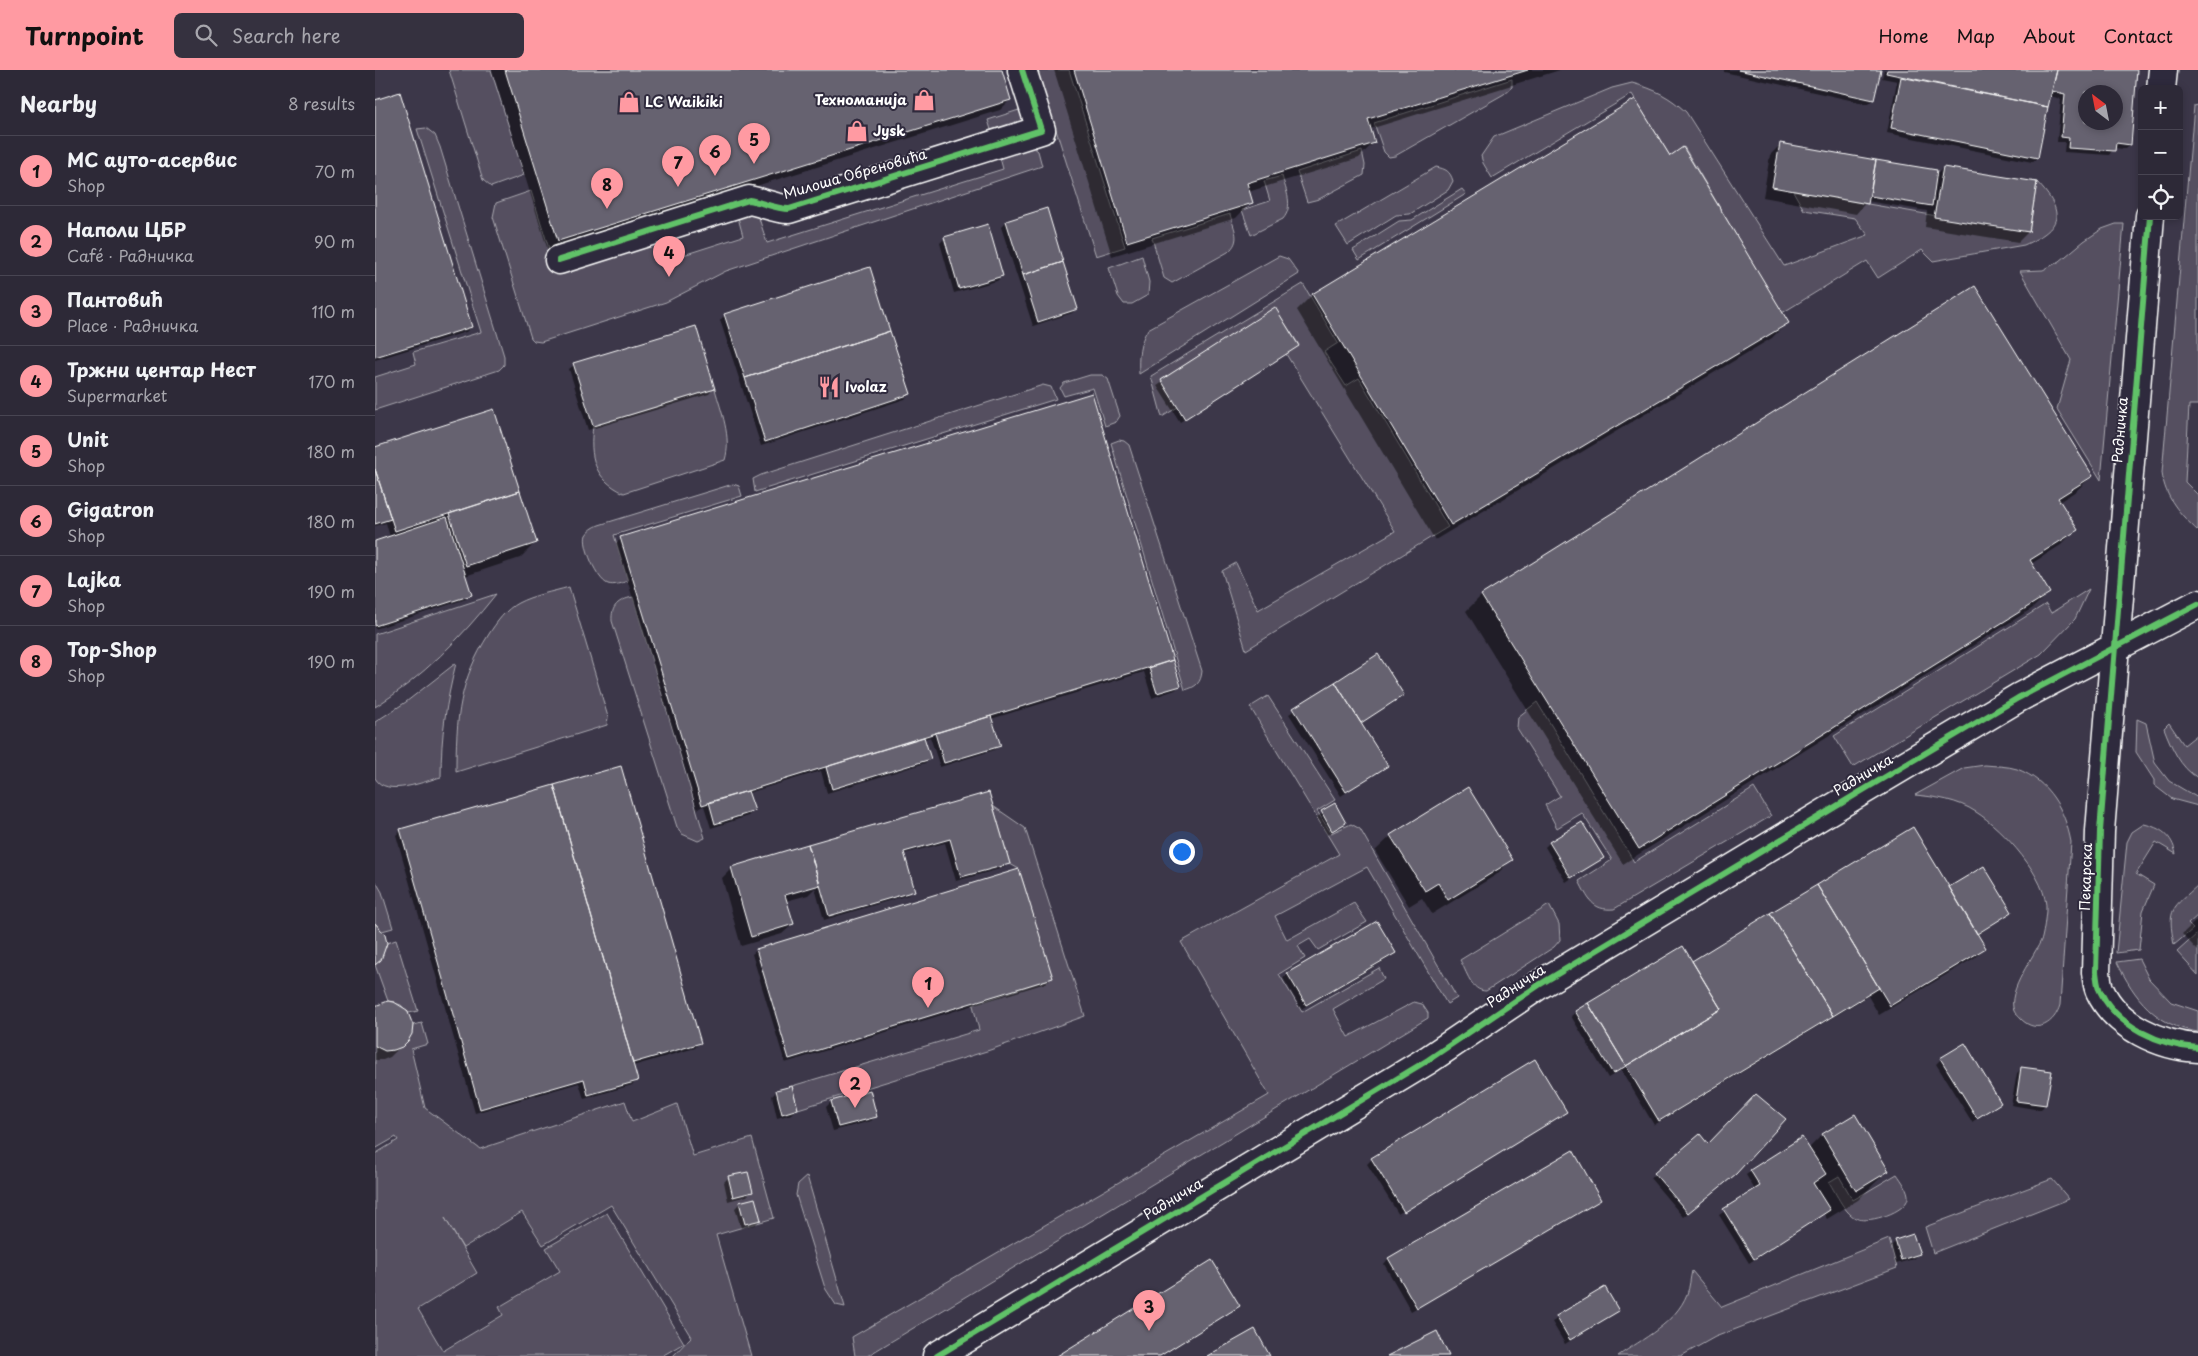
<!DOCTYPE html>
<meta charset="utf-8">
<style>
:root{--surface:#2d2937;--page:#35313f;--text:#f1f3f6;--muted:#a7a6ad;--line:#484552;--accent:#ff9aa2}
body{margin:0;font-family:"Playpen Sans",sans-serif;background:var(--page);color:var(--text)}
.controls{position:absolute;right:15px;top:15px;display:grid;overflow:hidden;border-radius:8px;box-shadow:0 2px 8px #0003}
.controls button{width:45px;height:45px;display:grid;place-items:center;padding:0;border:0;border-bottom:1px solid var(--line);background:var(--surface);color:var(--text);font:25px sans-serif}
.compass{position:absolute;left:1703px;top:15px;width:45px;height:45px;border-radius:50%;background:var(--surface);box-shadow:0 2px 8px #0003;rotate:328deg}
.you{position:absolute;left:806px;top:781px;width:18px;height:18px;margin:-12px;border:4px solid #fff;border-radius:50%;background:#1a73e8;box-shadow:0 0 0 8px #1a73e833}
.badge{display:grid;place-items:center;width:32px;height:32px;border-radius:50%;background:var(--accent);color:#111;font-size:16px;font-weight:700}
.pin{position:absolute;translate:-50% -41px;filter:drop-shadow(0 1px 2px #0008)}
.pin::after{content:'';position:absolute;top:26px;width:18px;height:15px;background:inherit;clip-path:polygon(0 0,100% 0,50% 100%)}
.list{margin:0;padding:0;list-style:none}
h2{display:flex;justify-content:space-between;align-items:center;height:65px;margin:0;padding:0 20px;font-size:21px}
h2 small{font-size:16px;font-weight:400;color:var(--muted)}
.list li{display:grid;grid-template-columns:32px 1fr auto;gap:15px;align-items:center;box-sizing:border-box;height:70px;padding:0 20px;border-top:1px solid var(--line)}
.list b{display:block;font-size:19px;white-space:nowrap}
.list p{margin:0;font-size:16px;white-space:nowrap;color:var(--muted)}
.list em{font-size:16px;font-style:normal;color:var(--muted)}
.icon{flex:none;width:28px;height:28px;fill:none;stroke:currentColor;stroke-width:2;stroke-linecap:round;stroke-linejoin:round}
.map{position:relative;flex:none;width:1823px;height:1286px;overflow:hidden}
header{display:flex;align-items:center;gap:30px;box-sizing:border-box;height:70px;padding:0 25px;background:var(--accent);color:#111}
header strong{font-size:24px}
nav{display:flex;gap:28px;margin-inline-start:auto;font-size:18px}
.search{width:350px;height:45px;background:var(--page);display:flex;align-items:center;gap:12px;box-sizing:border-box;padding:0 18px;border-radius:8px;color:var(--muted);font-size:19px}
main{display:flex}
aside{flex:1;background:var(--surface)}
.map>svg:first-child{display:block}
.green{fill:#555060;stroke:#aaa8b0}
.shadow{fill:#0007;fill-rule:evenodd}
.building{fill:#666270;stroke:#fff;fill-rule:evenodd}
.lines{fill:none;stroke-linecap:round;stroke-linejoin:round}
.street-casing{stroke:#fff;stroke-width:31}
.street{stroke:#2f2a3d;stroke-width:28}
.cycleway-casing{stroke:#2f2a3d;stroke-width:9}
.cycleway{stroke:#61c268;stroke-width:6}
.labels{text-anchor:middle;stroke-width:4;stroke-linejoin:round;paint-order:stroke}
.poi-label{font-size:14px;font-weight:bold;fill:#fff;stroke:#2f2a3d;text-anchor:start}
.street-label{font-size:14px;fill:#fff;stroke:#2f2a3d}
</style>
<header>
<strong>Turnpoint</strong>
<div class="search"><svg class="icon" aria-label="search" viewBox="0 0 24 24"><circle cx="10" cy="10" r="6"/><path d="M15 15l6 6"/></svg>Search here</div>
<nav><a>Home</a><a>Map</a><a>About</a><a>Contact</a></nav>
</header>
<main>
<aside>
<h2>Nearby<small>8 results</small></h2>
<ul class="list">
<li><span class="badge">1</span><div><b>МС ауто-асервис</b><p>Shop</p></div><em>70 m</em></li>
<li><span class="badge">2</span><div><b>Наполи ЦБР</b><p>Café · Радничка</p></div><em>90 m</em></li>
<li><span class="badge">3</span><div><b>Пантовић</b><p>Place · Радничка</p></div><em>110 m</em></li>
<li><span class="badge">4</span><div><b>Тржни центар Нест</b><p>Supermarket</p></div><em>170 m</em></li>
<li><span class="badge">5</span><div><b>Unit</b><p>Shop</p></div><em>180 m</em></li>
<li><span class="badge">6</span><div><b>Gigatron</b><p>Shop</p></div><em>180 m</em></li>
<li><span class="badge">7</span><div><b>Lajka</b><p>Shop</p></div><em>190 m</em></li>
<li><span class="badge">8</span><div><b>Top-Shop</b><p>Shop</p></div><em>190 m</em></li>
</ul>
</aside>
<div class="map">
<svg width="1823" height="1286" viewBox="0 0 1823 1286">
<rect width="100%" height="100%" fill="#3c3749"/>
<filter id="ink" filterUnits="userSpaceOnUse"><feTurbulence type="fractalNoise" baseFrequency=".02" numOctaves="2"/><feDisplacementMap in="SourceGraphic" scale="10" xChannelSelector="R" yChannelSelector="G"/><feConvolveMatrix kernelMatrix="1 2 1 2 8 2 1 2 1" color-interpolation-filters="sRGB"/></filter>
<g filter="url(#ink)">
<path class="green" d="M74,0H116L149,105L116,117L108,110Z
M662,0H694L750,177L721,186Z
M1137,9V17L1129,24L1020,86L1014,87L1009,82L999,53Z
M1257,13C1280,19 1295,27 1311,42L1409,196L1493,165L1480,148L1429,140L1418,121L1654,162L1662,112C1691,143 1687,158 1649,175L1558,191L1547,180L1503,208L1492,191L1407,243L1309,77L1295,86L1257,24L1117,108L1108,93L1106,86L1119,67L1237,18Z
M1823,35V335H1814L1810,412L1823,425V461C1805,444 1790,428 1787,403L1819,36Z
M647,39L650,51L617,63L613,50Z
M51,58L60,65L65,77L129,286V295L124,300L0,340V307L41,294L38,282L106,262L42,59Z
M657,76L663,81L667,96L351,201L291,232L166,272L159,271L156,268L118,147L121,133L156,121L176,185L292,166L299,188L368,166L362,144L381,139L392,173L628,99L624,84Z
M987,81L990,95L989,105L944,129L932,132L922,102Z
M1061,97C1071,99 1075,101 1078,111L1073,120L1035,144L1021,145L973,175L961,156Z
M907,106C911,121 919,136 908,149L876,165L867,140L895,131L889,111Z
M1087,119L1091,124L984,190L978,180L1024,151L1037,150Z
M855,144C859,160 867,170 853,182L797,213L789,208L777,168Z
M1741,154H1749L1726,410L1682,339L1696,290L1645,201L1668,200L1685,191L1709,171L1727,159Z
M767,186L774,212L773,225L757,234H749L743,226L734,198Z
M904,186L913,189L924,204L764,304C763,287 764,273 773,259Z
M928,214L963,273L949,282L971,316L984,308L1073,457L871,580L847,501L861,493L883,540L1020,461L911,284L924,275L900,238L786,310L803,337L787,347L776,306Z
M715,305H727L733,309L745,346L741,352L730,356L718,318L689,326L685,318L689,313Z
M668,315L676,317L681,329L380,422L378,409L386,405Z
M340,319C346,341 357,367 350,390L249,423C219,409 214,387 218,356Z
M744,370L749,371L754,375L827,601C826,613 821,617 810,620L736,373Z
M358,414L364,416L367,426L239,465L253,511C246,513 239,516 233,514C222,510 207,475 211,465C214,460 219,457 224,455Z
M194,517L233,647L232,655L81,702C81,648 84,611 114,564C121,553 131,539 143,533C158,525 177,522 194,517Z
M1714,519L1700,549L1666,584L1478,697L1459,666L1671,534L1676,543Z
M121,524C86,568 48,607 0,637V564Z
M258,527L330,768L323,771L307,764L302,757L237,551C236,536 243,530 258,527Z
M81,593C71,634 66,664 66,707C50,711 11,728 0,708V652L31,632Z
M893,626L960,730L942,741L956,763L976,754L985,759L1082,928L1072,934L992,797L900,846L912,870L979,833L992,852L943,880L935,869L923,876L930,888L904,904L927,942L1004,898L1009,909L958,939L973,967L1039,932L1047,934L1053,943V948L492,1286H480L477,1267L894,1025L806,872L964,784L875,637Z
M1162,632L1259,792L1379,718L1396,746L1239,839C1217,841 1213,828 1204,811L1237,790L1207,743L1182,758L1170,735L1185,726L1142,658L1143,647Z
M1762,649L1771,653L1780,693L1794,711L1823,728V736L1797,729L1779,715V710L1761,682Z
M1794,653L1809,675L1823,664V708C1805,698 1796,676 1789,658Z
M1610,695C1620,696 1633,696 1642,699C1674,711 1690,740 1696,772L1685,935C1680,953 1662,965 1646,949C1644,946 1640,944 1639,941C1631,921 1660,886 1667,868C1669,860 1670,850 1671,841C1674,809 1627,758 1601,742C1583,730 1561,727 1540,725L1589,698Z
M618,736L650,758L710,946L615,980L423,1039L417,1016L604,960L598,935L677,908L644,799L635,794Z
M1769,754C1786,758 1797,765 1801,784L1781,772L1761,804L1779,815L1768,841L1764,880L1741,883L1752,772L1757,762Z
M0,810L7,822L18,858L7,861L0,853Z
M1823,815V845L1813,854L1818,859L1799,875C1792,837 1797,839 1823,815Z
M1174,835L1184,854L1185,870L1179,877L1111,921C1096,921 1092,902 1085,890Z
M1822,864L1823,865V905L1802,882Z
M21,870L43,941L34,943L26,935L13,931L0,895L6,889L12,873Z
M1764,889L1774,909L1796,932L1823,941V962C1781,956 1759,928 1742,892Z
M47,953L53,974L36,979L50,1038L105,1079L250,1031L257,1052L302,1034L318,1086L377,1068L399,1148L341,1165L376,1286H298L316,1267L236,1135L168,1175L147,1142L88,1178L70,1148L102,1203L43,1239L68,1281L128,1245L124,1237L185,1201L171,1178L232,1143L309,1273L287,1286H0V1084L23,1070L21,1067L0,1079V976C19,987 36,975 38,955Z
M1522,1104C1526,1110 1534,1120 1533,1128C1531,1142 1495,1153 1483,1149C1470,1145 1461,1123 1454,1112L1464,1106L1478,1130Z
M432,1106L470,1237L461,1235L450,1218L421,1125L423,1114Z
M1677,1109L1694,1129L1558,1183L1550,1157Z
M1514,1169L1522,1198L1340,1267L1306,1286H1243C1267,1269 1301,1253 1312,1224C1315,1217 1315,1208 1317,1201L1347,1237Z"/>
<path class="shadow" d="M117,0H626L635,30L625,40L173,181Z
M679,0H1185L995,59L999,72L984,88L873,122L876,132L861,148L737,186Z
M1349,0H1504L1498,29L1493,34L1349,2Z
M1509,0H1761L1755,74L1750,79L1739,78L1734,85L1689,82L1690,72H1682L1686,29L1675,26L1662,88L1657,92L1512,63L1522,11L1507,8ZM1710,22H1740V52H1710Z
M0,31L96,257L91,262L0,290Z
M1405,75L1500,93L1501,92L1560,106L1568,98L1653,162L1643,172L1550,157L1552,141L1492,131L1481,144L1388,127L1395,85Z
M1294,88L1412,252L1397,268L1060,470L922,240L938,224Z
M671,140L702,238L697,243L658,256L626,157L631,152Z
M570,168L627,206L622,211L579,223L565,173Z
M1600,218L1717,406L1701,421L1684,432L1701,459L1686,475L1656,494L1674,522L1658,538L1248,794L1091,541L1106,526Z
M899,239L922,275L805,352L782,316Z
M350,245L534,324L530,329L386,376L345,250Z
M199,295L338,319L334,324L213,360L194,299Z
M716,324L805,616L800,620L777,628L769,602L616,649L624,676L619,680L565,697L555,667L549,669L554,689L550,693L452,723L446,701L373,723L378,741L373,746L336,758L329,736L322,739L241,473L246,469Z
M118,340L160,473L145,488L90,506L96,524L91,529L0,559V472L15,467L11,453L0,456V378Z
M1003,586L1027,625L985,654L1011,696L966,726L914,644Z
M246,697L324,973L320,978L258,996L262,1011L257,1015L209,1029L204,1013L100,1043L21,765L26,760Z
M613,724L633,793L628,798L581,811L570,773L528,784L538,820L533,825L449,850L440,818L433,825L411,831L418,854L407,864L366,876L347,808L357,798Z
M960,735L970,753L952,765L942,747Z
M1538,759L1574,819L1636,842L1602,865L1610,878L1599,888L1504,945L1493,926L1279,1055L1246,1000L1233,1008L1196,946L1201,942L1317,893Z
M1016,766L1137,789L1121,805L1057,844L1047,828L1034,836L1000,781Z
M1174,773L1227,788L1191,812L1170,777Z
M1823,849V881L1807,864Z
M382,880L676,908L671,913L410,993L377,884Z
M1019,883L1014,888L926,939L908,908L913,904Z
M0,938L26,976L15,987L8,990H0Z
M1566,989L1625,1033L1597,1052L1561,994Z
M1647,998L1670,1035L1665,1040L1636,1035L1642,1003Z
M402,1021L422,1039L417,1044L402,1048L397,1026Z
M494,1022L501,1046L496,1051L458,1061L451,1037L456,1032Z
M1190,1042L1023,1144L1024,1145L992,1094L997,1089Z
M1447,1065L1512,1101L1483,1130L1452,1149L1449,1144L1374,1193L1344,1145L1380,1120L1371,1105L1376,1101L1433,1079Z
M1197,1082L1225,1129L1220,1134L1036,1241L1009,1194L1013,1189Z
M1280,1104L1355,1108L1308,1147L1275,1108Z
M354,1107L376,1122L372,1126L353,1131L349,1112Z
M365,1133L385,1150L380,1155L366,1158L360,1138Z
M1521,1171L1543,1184L1538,1189L1521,1194L1516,1176Z
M1229,1219L1242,1241L1190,1274L1177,1252Z
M864,1236L786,1286H685Z"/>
<path class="building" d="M130,0H627L636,30L183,171Z
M699,0H1153L993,49L1000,73L872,113L878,133L752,172Z
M1363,0H1506L1499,30Z
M1512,0H1682L1673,37L1511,3Z
M1682,0H1762L1756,75L1741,73L1740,81L1693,78L1694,68L1686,67L1690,24L1677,21ZM1710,22H1740V52H1710Z
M1526,7L1673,37L1663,88L1516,58Z
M25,22L97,257L0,287V30Z
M1260,29L1295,86L1308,77L1414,253L1076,455L937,224Z
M1405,73L1501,90L1493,134L1397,117Z
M1501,90L1562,100L1557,136L1495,126Z
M1568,97L1662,112L1654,162L1559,147Z
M672,138L688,192L648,205L631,151Z
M613,154L628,206L584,219L569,167Z
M688,192L703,239L663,252L648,205Z
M495,197L515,261L370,308L349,244Z
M1600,216L1718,406L1683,428L1703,460L1655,490L1675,523L1264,779L1106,525Z
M900,237L924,276L810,349L786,310Z
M321,256L340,319L218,356L198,293Z
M515,261L536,324L390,372L370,308Z
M717,323L798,590L327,735L245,467Z
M119,339L145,421L20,461L0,399V377Z
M0,399L16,449L0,454Z
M145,421L162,473L91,496L74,444Z
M72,447L97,525L0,556V471Z
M1003,584L1029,625L986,653L960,612Z
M798,590L806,616L782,623L774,598Z
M960,612L1013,696L971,722L918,638Z
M616,646L626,676L569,693L560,663Z
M549,667L556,689L457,719L451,697Z
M246,696L326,973L258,993L179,715Z
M179,715L263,1011L213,1025L209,1009L105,1039L25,759Z
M1093,717L1138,790L1073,830L1063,813L1050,821L1015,765Z
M373,721L380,741L340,754L334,732Z
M614,722L635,794L586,807L575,769L529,782L540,821L454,846L433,774Z
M960,733L971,753L957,761L946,741Z
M1207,752L1229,788L1196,808L1174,772Z
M1538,757L1611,878L1515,936L1442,815Z
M433,774L445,815L410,825L419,854L376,867L356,797Z
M1609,796L1637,842L1602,864L1574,817Z
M644,799L678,908L414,989L381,879Z
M1442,815L1504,918L1458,946L1395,843Z
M1395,843L1458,946L1284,1051L1251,996L1346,939L1317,891Z
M1002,851L1021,883L931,935L912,903Z
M0,853L10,865L12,873L6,890L0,895Z
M1308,876L1346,939L1251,996L1213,933Z
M13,931L19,932L32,940L38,955L37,964L33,971L27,977L19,980L10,981L0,976V936Z
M1213,933L1251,996L1238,1004L1200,941Z
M1590,973L1626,1033L1602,1048L1565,988Z
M1160,989L1192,1042L1029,1142L996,1088Z
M1646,997L1677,1001L1671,1035L1641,1031Z
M417,1016L423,1039L407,1044L401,1020Z
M495,1020L502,1047L463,1057L456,1031Z
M1381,1024L1411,1049L1361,1104L1313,1143L1279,1103L1325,1064L1333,1074Z
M1480,1044L1514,1101L1481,1121L1447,1064Z
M1427,1067L1451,1104L1438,1113L1455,1140L1379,1189L1348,1139L1385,1116L1375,1100Z
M1198,1080L1226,1130L1042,1238L1013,1188Z
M373,1102L378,1122L358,1127L353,1106Z
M380,1128L386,1150L370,1154L364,1132Z
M1538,1164L1545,1184L1526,1190L1520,1170Z
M837,1190L865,1236L785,1286H682Z
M1230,1217L1244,1241L1195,1270L1181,1246Z
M880,1259L895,1286H832Z
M1062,1261L1074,1286H1012Z"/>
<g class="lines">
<g class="street-casing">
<path id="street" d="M1786,19L1788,0
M1775,146L1725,761L1721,902C1722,908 1722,915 1725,921C1741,956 1786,976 1823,978
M184,190L374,130C387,132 400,139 414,139L666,60L647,0
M562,1286L1053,990L1164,915L1485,722L1643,628L1823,534"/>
</g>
<use href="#street" class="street"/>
<g class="cycleway-casing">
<path id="cycleway" d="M1775,146L1725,761L1721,902C1722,908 1722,915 1725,921C1741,956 1786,976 1823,978
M184,190L374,130C387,132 400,139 414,139L666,60L647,0
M562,1286L1053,990L1164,915L1485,722L1643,628L1823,534"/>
</g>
<use href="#cycleway" class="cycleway"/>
</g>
</g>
<defs>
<g id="shop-bare" transform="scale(1.725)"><path d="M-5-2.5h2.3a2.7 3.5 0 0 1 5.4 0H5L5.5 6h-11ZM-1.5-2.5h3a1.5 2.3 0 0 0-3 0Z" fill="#ff9aa2" stroke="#2f2a3d" stroke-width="2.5" paint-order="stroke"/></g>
<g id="restaurant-bare" transform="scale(1.725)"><path d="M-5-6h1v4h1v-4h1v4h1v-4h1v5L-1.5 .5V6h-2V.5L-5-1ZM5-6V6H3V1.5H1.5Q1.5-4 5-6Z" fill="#ff9aa2" stroke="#2f2a3d" stroke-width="2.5" paint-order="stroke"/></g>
</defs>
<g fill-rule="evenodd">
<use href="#shop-bare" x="549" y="30"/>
<use href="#shop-bare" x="254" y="32"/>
<use href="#shop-bare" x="482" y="61"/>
<use href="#restaurant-bare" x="454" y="317"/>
</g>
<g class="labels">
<g class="poi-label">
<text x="532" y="35" text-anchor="end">Техноманија</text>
<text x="270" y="37">LC Waikiki</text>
<text x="498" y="66">Jysk</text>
<text x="470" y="322">Ivolaz</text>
</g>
<g class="street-label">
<text transform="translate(480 104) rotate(-16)" y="5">Милоша Обреновића</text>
<text transform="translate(1745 360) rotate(-85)" y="5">Радничка</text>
<text transform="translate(1488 705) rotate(-31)" y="5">Радничка</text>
<text transform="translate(1711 807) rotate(-88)" y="5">Пекарска</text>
<text transform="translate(1141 916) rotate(-33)" y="5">Радничка</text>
<text transform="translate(798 1129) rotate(-31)" y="5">Радничка</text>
</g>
</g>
</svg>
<div class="controls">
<button>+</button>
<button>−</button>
<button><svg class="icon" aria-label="locate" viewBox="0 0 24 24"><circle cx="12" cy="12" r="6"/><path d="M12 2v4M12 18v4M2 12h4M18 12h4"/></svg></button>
</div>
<svg class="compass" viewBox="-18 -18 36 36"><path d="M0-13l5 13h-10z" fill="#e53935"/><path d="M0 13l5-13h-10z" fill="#a7a6ad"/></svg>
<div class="you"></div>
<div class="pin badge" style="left:553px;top:938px">1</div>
<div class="pin badge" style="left:480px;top:1038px">2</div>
<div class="pin badge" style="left:774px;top:1261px">3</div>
<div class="pin badge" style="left:294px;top:207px">4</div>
<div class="pin badge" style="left:379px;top:94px">5</div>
<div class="pin badge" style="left:340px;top:106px">6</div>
<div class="pin badge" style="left:303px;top:117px">7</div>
<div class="pin badge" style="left:232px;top:139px">8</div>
</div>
</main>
